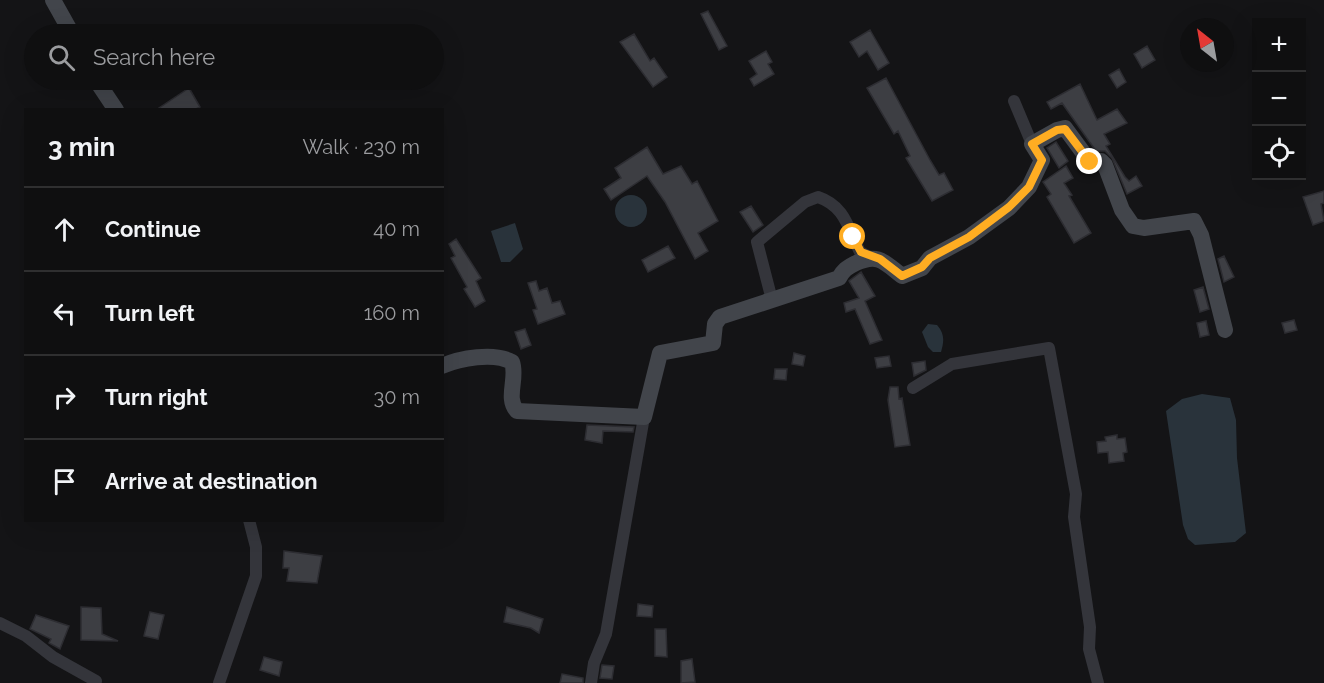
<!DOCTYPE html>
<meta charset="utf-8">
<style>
:root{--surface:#0f0f10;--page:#181819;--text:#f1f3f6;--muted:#9b9c9f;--line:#2f2f30}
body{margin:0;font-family:Raleway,sans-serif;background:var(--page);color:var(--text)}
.controls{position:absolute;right:18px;top:18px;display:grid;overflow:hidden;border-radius:0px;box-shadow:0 6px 24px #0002}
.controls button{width:54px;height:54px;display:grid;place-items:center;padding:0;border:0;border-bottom:2px solid var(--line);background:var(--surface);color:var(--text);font:30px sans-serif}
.compass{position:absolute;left:1180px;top:18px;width:54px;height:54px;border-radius:50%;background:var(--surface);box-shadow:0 6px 24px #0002;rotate:329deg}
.stop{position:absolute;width:18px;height:18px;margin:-14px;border:4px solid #ffad22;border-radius:50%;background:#fff}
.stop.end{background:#ffad22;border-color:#fff;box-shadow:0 2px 6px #0008}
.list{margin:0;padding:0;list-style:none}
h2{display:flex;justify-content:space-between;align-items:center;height:78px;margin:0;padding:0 24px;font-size:26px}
h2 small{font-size:20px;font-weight:400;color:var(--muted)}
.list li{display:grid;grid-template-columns:39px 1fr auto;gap:18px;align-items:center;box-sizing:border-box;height:84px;padding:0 24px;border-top:2px solid var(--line)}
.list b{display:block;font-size:22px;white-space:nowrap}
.list em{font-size:20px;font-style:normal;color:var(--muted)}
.icon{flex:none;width:33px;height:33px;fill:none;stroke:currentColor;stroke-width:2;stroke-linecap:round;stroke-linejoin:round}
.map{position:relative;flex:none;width:1324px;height:683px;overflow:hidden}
.search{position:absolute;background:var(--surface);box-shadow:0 6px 24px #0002;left:24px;top:24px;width:420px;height:66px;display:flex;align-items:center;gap:15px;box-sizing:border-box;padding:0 21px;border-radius:33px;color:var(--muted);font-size:22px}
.panel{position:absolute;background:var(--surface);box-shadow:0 6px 24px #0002;left:24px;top:108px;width:420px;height:414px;border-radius:0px}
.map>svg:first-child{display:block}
.water{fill:#29333b}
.building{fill:#3d3e43;stroke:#2d2d32;stroke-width:1.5}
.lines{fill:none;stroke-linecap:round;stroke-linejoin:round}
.minor{stroke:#34353b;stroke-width:12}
.secondary{stroke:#42454b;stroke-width:16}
.route{stroke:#ffad22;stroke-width:8}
</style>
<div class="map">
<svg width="1324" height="683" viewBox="0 0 1324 683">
<rect width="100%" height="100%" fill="#141416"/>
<path class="water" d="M615 211a16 16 0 1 1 32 0a16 16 0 1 1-32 0Z
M515,223L523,249L510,262H501L491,231Z
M928,324L937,325C945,334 944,342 941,352H933L928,347L922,332Z
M1202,394L1230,398L1236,420L1237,458L1246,533L1235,542L1195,545L1188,539L1183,525L1166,411L1182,399Z"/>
<path class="building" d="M708,11L727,46L719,50L701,14Z
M870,30L889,63L878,70L867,51L859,57L850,42Z
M634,34L650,61L654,58L667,77L653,87L620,42Z
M1147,46L1155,60L1142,68L1134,54Z
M766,51L772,62L768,64L774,74L754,86L750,79L757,74L749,61Z
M1119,69L1126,82L1117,88L1109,75Z
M886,78L930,160L939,175L944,173L953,190L932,201L906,158L910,156L898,131L894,134L867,88Z
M1080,84L1097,120L1117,109L1127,123L1104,134L1110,144L1106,146L1125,177L1129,181L1136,176L1142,186L1127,194L1112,158L1105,151H1096L1062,103L1051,109L1047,102Z
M189,88L200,107L194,110H156Z
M1056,142L1068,161L1059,168L1047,148Z
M647,147L663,174L681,166L692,184L697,181L718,221L698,233L708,251L695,259L665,202L647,176L611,200L604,189L621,178L615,168Z
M1066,166L1073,178L1064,183L1072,195L1069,196L1091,233L1074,243L1047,197L1051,194L1043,182Z
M1324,191V203L1321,204L1324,221L1313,225L1303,197Z
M751,206L763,225L753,232L740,212Z
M456,239L481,278L476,281L485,301L475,307L464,289L467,287L451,258L455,256L449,244Z
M668,246L675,258L648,272L642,260Z
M1224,256L1234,277L1224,282L1218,259Z
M861,272L875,296L865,301L882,340L870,344L855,309L846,312L844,303L859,298L849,281Z
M536,281L539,291L547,288L552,303L560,301L565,314L538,324L533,310L537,309L528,283Z
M1203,287L1209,309L1200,312L1194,290Z
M1294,320L1297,330L1285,333L1282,323Z
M1206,321L1209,335L1200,337L1197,323Z
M525,329L531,345L521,349L515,332Z
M794,353L805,356L803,366L792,364Z
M889,356L891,366L877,368L875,358Z
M925,361L926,370L914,376L912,363Z
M775,369H787L786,380L774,379Z
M890,387H898L899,399L902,398L910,445L895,447L888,400Z
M587,425L634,427L633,432L603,431L602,443L585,440Z
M1117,435V439L1125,438L1127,452L1123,453L1124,461L1109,463L1108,452L1098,453L1097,442L1106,441L1105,437Z
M284,551L322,556L317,583L287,581L289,568H283Z
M638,604L653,606L652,617L637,616Z
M81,607L101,608L102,634L118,641L81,640Z
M507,607L543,619L539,633L531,628L504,622Z
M150,612L164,615L158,639L144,636Z
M36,615L69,626L60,649L49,643L51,639L30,629Z
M655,629H666L667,657L655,656Z
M264,657L282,662L279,676L260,670Z
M692,659L695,682L681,683V661Z
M602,665L614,666L612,679L600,678Z
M562,674L583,678V683H560Z"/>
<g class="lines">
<path class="minor" d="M1014,101L1032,144
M772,300L757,242L805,202L818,197C845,206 848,228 860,252L870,257
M913,388L952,364L1049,348L1076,494L1074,517L1090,627L1089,649L1098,683
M0,623L26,636L53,657L96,681L95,683
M219,683L256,576V547L249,520
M591,683L594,663L606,634L644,417"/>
<path class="secondary" d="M53,0L72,34
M96,80L116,110
M442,366C460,358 494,352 512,362C518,378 505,398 517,411L644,417L660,353L713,343L715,324L720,317L839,278C844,269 847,268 856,263C879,253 884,262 902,276L922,268L930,258L969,237L1009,208L1029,187L1042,160L1032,144L1057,130L1065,128L1090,162L1101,161L1105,165L1122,210L1133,226L1144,228L1194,221L1201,235L1225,330"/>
</g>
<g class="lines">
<path class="route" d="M853,237L861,252L880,259L902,276L922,267L930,258L969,237L1009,207L1029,187L1042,160L1032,144L1057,130L1065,129L1090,162"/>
</g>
</svg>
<div class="controls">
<button>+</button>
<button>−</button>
<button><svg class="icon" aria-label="locate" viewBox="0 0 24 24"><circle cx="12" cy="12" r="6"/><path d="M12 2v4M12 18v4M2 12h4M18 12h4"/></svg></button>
</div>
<svg class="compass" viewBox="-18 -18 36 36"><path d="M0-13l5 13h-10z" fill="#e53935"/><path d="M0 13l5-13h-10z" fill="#9b9c9f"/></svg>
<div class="stop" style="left:853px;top:237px"></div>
<div class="stop end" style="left:1090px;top:162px"></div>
<div class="search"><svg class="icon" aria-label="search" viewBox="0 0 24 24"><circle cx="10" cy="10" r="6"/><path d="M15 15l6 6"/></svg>Search here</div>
<section class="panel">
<h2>3 min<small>Walk · 230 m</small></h2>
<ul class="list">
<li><svg class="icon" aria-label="ahead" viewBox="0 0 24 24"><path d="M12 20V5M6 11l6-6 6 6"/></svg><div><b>Continue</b></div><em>40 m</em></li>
<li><svg class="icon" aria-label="left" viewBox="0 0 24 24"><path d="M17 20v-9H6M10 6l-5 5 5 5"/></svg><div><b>Turn left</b></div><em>160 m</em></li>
<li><svg class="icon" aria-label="right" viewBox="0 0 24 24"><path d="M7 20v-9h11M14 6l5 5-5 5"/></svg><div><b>Turn right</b></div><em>30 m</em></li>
<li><svg class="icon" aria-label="arrive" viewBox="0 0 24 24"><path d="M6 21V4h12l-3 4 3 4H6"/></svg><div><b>Arrive at destination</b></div></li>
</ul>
</section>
</div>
